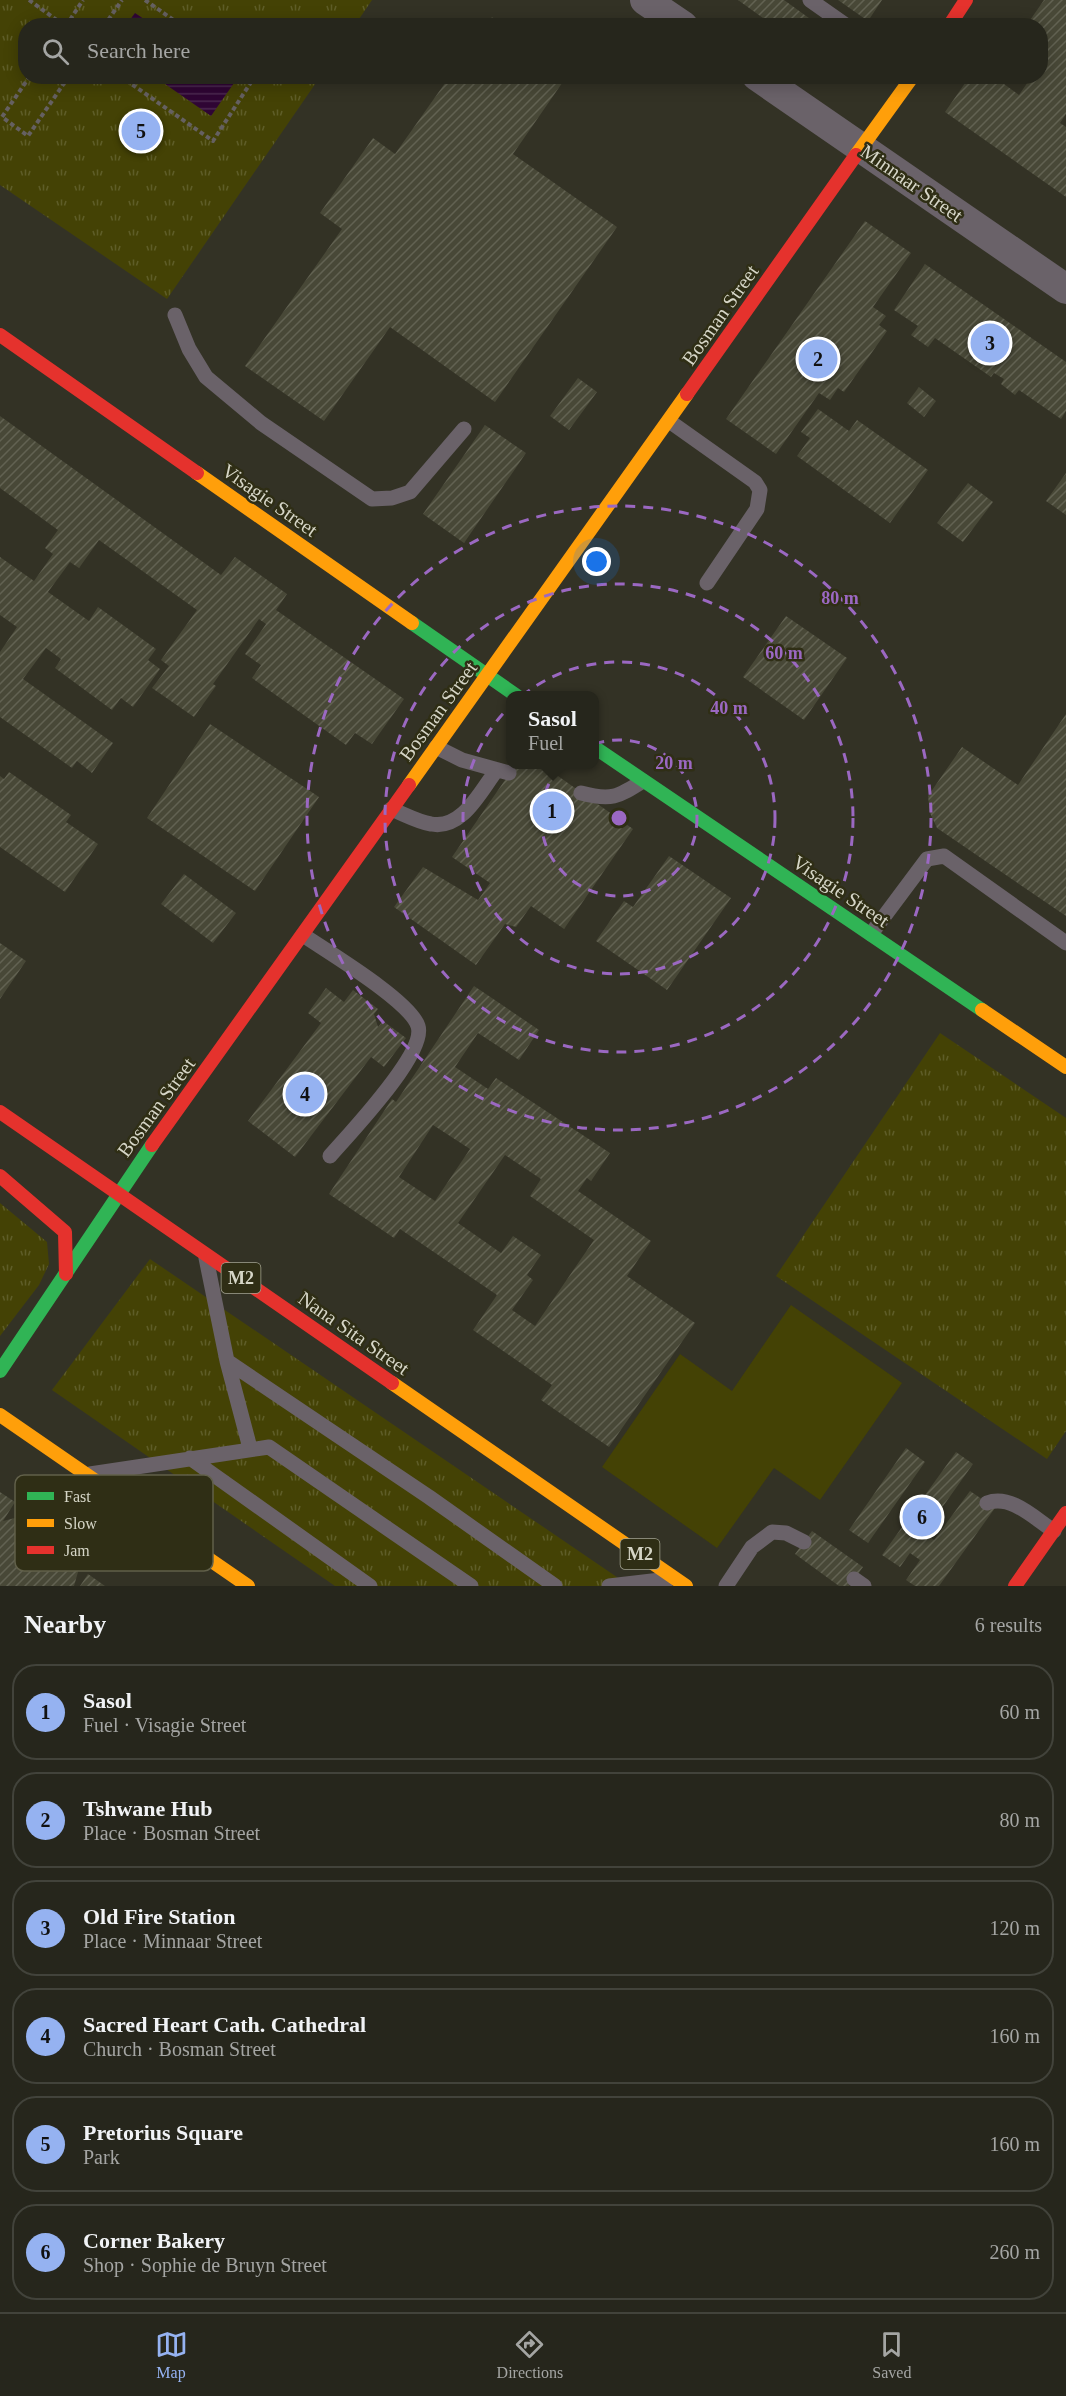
<!DOCTYPE html>
<meta charset="utf-8">
<style>
:root{--surface:#26261c;--page:#2e2e25;--text:#f1f3f6;--muted:#a4a5a3;--line:#42433b;--accent:#95b2f1}
body{margin:0;font-family:Georgia,serif;background:var(--page);color:var(--text)}
.you{position:absolute;left:597px;top:562px;width:21px;height:21px;margin:-15px;border:4px solid #fff;border-radius:50%;background:#1a73e8;box-shadow:0 0 0 9px #1a73e833}
.badge{display:grid;place-items:center;width:39px;height:39px;border-radius:50%;background:var(--accent);color:#111;font-size:20px;font-weight:700}
.pin{position:absolute;translate:-50% -50%;border:3px solid #fff;box-shadow:0 2px 6px #0006}
.popup{position:absolute;left:506px;top:691px;width:93px;height:78px;box-sizing:border-box;display:grid;place-content:center;border-radius:12px;background:var(--surface);filter:drop-shadow(0 2px 4px #0005);font-size:20px;white-space:nowrap;color:var(--muted)}
.popup b{font-size:22px;color:var(--text)}
.popup::after{content:'';position:absolute;left:50%;top:100%;margin-left:-12px;border:12px solid transparent;border-top-color:var(--surface)}
.list{margin:0;padding:0;list-style:none}
h2{display:flex;justify-content:space-between;align-items:center;height:78px;margin:0;padding:0 24px;font-size:26px}
h2 small{font-size:20px;font-weight:400;color:var(--muted)}
.list li{display:grid;grid-template-columns:39px 1fr auto;gap:18px;align-items:center;box-sizing:border-box;height:96px;margin:0 12px 12px;padding:0 12px;border:2px solid var(--line);border-radius:24px}
.list b{display:block;font-size:22px;white-space:nowrap}
.list p{margin:0;font-size:20px;white-space:nowrap;color:var(--muted)}
.list em{font-size:20px;font-style:normal;color:var(--muted)}
.icon{flex:none;width:33px;height:33px;fill:none;stroke:currentColor;stroke-width:2;stroke-linecap:round;stroke-linejoin:round}
.map{position:relative;flex:none;width:1066px;height:1586px;overflow:hidden}
.search{position:absolute;background:var(--surface);box-shadow:0 3px 15px #0003;left:18px;right:18px;top:18px;height:66px;display:flex;align-items:center;gap:15px;box-sizing:border-box;padding:0 21px;border-radius:24px;color:var(--muted);font-size:22px}
.sheet{height:726px;background:var(--surface)}
nav{display:flex;justify-content:space-around;align-items:center;box-sizing:border-box;height:84px;border-top:2px solid var(--line);background:var(--surface);font-size:16px;color:var(--muted)}
nav a{display:grid;justify-items:center;gap:3px}
nav .on{color:var(--accent)}
.map>svg:first-child{display:block}
.grass{fill:url(#grass-tufts)}
.pitch{fill:#444205}
.water{fill:url(#water-rules)}
.building{fill:url(#building-hatch);fill-rule:evenodd}
.lines{fill:none;stroke-linecap:round;stroke-linejoin:round}
.path{stroke:#656061;stroke-width:4;stroke-dasharray:4.5 3;stroke-linecap:butt}
.lane{stroke:#6a6269;stroke-width:15}
.street{stroke:#6a6269;stroke-width:30}
.fast{stroke:#30b455;stroke-width:14}
.slow{stroke:#ff9f0a;stroke-width:14}
.jam{stroke:#e5322d;stroke-width:14}
.ring{fill:none;stroke:#9b68c2;stroke-width:3;stroke-dasharray:10 8}
.labels{text-anchor:middle;stroke-width:5;stroke-linejoin:round;paint-order:stroke}
.shield{fill:#2f2e15;stroke:#a4a492;stroke-width:1.5}
.shield-label{font-size:18px;font-weight:bold;fill:#d6d6c7}
.street-label{font-size:20px;fill:#d6d6c7;stroke:#2f2e15}
.key{fill:#2f2e15;stroke:#61604a;stroke-width:1.5}
.key-label{font-size:16px;fill:#d6d6c7}
.centre{fill:#9b68c2;stroke:#2f2e15;stroke-width:3}
.ring-label{font-size:18px;text-anchor:middle;font-weight:bold;fill:#9b68c2;stroke:#2f2e15;stroke-width:5;stroke-linejoin:round;paint-order:stroke}
</style>
<div class="map">
<svg width="1066" height="1586" viewBox="0 0 1066 1586">
<defs>
<pattern id="grass-tufts" width="24" height="20" patternUnits="userSpaceOnUse" patternTransform="scale(1.5)"><rect width="24" height="20" fill="#444205"/><path d="M3 7l-1-3M5 7V3M7 7l1-3M15 17l-1-3M17 17v-4M19 17l1-3" fill="none" stroke="#5e5d28"/></pattern>
<pattern id="water-rules" width="6" height="5" patternUnits="userSpaceOnUse" patternTransform="scale(1.5)"><rect width="6" height="5" fill="#2f0534"/><path d="M0 2.5h6" fill="none" stroke="#4c2950"/></pattern>
<pattern id="building-hatch" width="6" height="6" patternUnits="userSpaceOnUse" patternTransform="scale(1.5)"><rect width="6" height="6" fill="#484837"/><path d="M-1 1l2-2M0 6l6-6M5 7l2-2" fill="none" stroke="#626252"/></pattern>
</defs>
<rect width="100%" height="100%" fill="#333225"/>
<path class="grass" d="M0,0H372L355,25L26,26V76L320,77L167,299L0,185Z
M940,1033L1066,1118V1431L1047,1459L776,1276Z
M0,1203L47,1242L49,1264L39,1285L0,1336Z
M150,1259L630,1586H335L52,1390Z"/>
<path class="pitch" d="M791,1305L902,1383L820,1500L774,1468L717,1548L602,1467L680,1354L732,1391Z"/>
<path class="water" d="M135,13L153,25H126Z
M155,77H225L234,83L211,116Z"/>
<path class="building" d="M738,0H784L820,26H774Z
M838,0H882L868,21Z
M1044,0H1066V114L1060,123L1066,127V197L945,112L970,76H993L1019,95L1032,76H1040V64L1046,56L1040,52V26H1026Z
M492,17L504,26H485Z
M450,76H567L513,154L617,227L495,402L390,327L324,421L245,366L342,229L320,213L373,138L395,154Z
M865,221L911,253L873,307L886,316L879,325L887,331L844,392L838,388L830,400L819,393L776,454L726,419Z
M925,264L1066,362V411L1061,419L1019,390L1015,395L1001,384L1004,379L994,373L991,377L935,338L928,347L911,335L918,326L894,310Z
M578,378L597,392L569,430L550,416Z
M919,387L936,401L924,417L907,403Z
M818,409L849,431L857,420L928,470L890,523L797,456L810,438L801,432Z
M0,416L221,575L235,557L287,594L276,610L404,699L372,744L355,733L346,745L252,678L261,665L245,654L266,624L259,619L213,684L216,686L194,717L152,688L169,666L161,660L197,610L99,540L79,568L70,562L48,592L89,621L98,607L156,649L148,660L160,669L133,707L121,698L112,710L55,668L61,659L46,648L23,679L113,743L92,773L77,761L72,768L0,717V652L17,627L0,615V557L34,581L53,554L45,548L58,530L0,488Z
M485,425L526,453L464,543L423,514Z
M1066,473V515L1046,501Z
M968,483L993,502L963,542L937,523Z
M786,616L847,658L804,720L743,677Z
M1066,714V916L937,828L930,813L928,796L962,747L1018,785Z
M210,724L319,797L255,891L147,818Z
M516,764H541L633,829L564,929L531,906L516,927L505,924L476,965L394,907L423,867L478,900L490,883L452,857Z
M9,772L71,815L66,822L98,844L65,892L0,847V776L4,779Z
M669,856L731,898L667,990L596,941L624,901L633,907Z
M184,874L236,913L213,943L161,904Z
M0,943L26,961L0,999Z
M474,986L539,1030L519,1060L478,1033L455,1067L488,1089L496,1078L610,1153L591,1181L587,1178L578,1191L651,1241L627,1276L695,1323L609,1447L541,1400L552,1385L473,1330L497,1295L400,1229L394,1238L329,1194L392,1099L396,1102ZM433,1125L470,1149L435,1201L399,1177ZM505,1155L541,1179L530,1196L594,1240L535,1326L512,1310L533,1280L527,1275L541,1255L513,1236L501,1253L458,1223Z
M326,988L344,1002L353,990L378,1009L374,1014L378,1027L383,1021L406,1038L384,1067L371,1057L295,1157L248,1121L321,1023L308,1013Z
M906,1448L925,1462L868,1543L849,1530Z
M956,1452L973,1464L924,1533L934,1540L970,1491L995,1508L939,1586H915L906,1580L920,1560L910,1553L900,1567L882,1555Z
M0,1492L15,1502L3,1521L27,1515L43,1518L59,1526L70,1539L77,1555L78,1572L74,1586H0Z
M812,1531L863,1567L849,1586H839L795,1554Z
M88,1574L105,1586H80Z"/>
<g class="lines">
<path class="path" d="M29,0L65,26
M145,0L182,26
M66,26L83,0
M104,26L122,0
M30,76L2,117L28,136L69,76
M120,76L213,141L255,76"/>
<path class="lane" d="M810,0L844,24
M175,315L189,349L206,377L261,423L372,499L392,498L410,492L464,429
M669,421L755,482L760,490L757,509L707,583
M436,747L462,760L509,773
M581,793C611,801 618,797 643,781
M391,809C404,814 418,822 431,824C462,830 480,792 496,771
M871,934L927,859L944,856L1066,943
M303,935C328,952 410,1001 418,1026C427,1053 349,1134 330,1156
M206,1258L227,1361L250,1448
M227,1361L429,1497L555,1586
M190,1458L370,1586
M90,1474L269,1447L471,1586
M987,1503C1011,1494 1034,1518 1054,1531
M854,1579L864,1586
M609,1586L669,1579
M726,1586L752,1547L772,1532L786,1533L804,1542"/>
<path class="street" d="M645,0L683,26
M757,76L1066,289"/>
<path class="fast" d="M412,623L517,696
M594,747L982,1010
M0,1371L152,1145"/>
<path class="slow" d="M856,155L913,76
M197,473L412,623
M409,785L687,394
M982,1010L1066,1067
M392,1383L686,1586
M0,1415L248,1586"/>
<path class="jam" d="M949,26L966,0
M0,335L197,473
M687,394L856,155
M0,1112L392,1383
M152,1145L409,785
M0,1176L65,1232L66,1274
M1015,1586L1066,1513"/>
</g>
<g class="ring">
<circle cx="619" cy="818" r="78"/>
<circle cx="619" cy="818" r="156"/>
<circle cx="619" cy="818" r="234"/>
<circle cx="619" cy="818" r="312"/>
</g>
<g class="labels">
<g class="shield">
<rect x="221.5" y="1263" width="39" height="30" rx="4.5"/>
<rect x="620.5" y="1539" width="39" height="30" rx="4.5"/>
</g>
<g class="shield-label">
<text x="241" y="1284">M2</text>
<text x="640" y="1560">M2</text>
</g>
<g class="street-label">
<text transform="translate(912 183) rotate(35)" y="7">Minnaar Street</text>
<text transform="translate(720 315) rotate(-55)" y="7">Bosman Street</text>
<text transform="translate(270 500) rotate(35)" y="7">Visagie Street</text>
<text transform="translate(438 711) rotate(-54)" y="7">Bosman Street</text>
<text transform="translate(841 891) rotate(34)" y="7">Visagie Street</text>
<text transform="translate(156 1107) rotate(-54)" y="7">Bosman Street</text>
<text transform="translate(354 1333) rotate(35)" y="7">Nana Sita Street</text>
</g>
</g>
<rect x="15" y="1475" width="198" height="96" rx="9" class="key"/>
<rect x="27" y="1492" width="27" height="8" fill="#30b455"/>
<rect x="27" y="1519" width="27" height="8" fill="#ff9f0a"/>
<rect x="27" y="1546" width="27" height="8" fill="#e5322d"/>
<g class="key-label">
<text x="64" y="1502">Fast</text>
<text x="64" y="1529">Slow</text>
<text x="64" y="1556">Jam</text>
</g>
<circle cx="619" cy="818" r="9" class="centre"/>
<g class="ring-label">
<text x="840" y="604">80 m</text>
<text x="784" y="659">60 m</text>
<text x="729" y="714">40 m</text>
<text x="674" y="769">20 m</text>
</g>
</svg>
<div class="you"></div>
<div class="pin badge" style="left:552px;top:811px">1</div>
<div class="popup"><b>Sasol</b>Fuel</div>
<div class="pin badge" style="left:818px;top:359px">2</div>
<div class="pin badge" style="left:990px;top:343px">3</div>
<div class="pin badge" style="left:305px;top:1094px">4</div>
<div class="pin badge" style="left:141px;top:131px">5</div>
<div class="pin badge" style="left:922px;top:1517px">6</div>
<div class="search"><svg class="icon" aria-label="search" viewBox="0 0 24 24"><circle cx="10" cy="10" r="6"/><path d="M15 15l6 6"/></svg>Search here</div>
</div>
<section class="sheet">
<h2>Nearby<small>6 results</small></h2>
<ul class="list">
<li><span class="badge">1</span><div><b>Sasol</b><p>Fuel · Visagie Street</p></div><em>60 m</em></li>
<li><span class="badge">2</span><div><b>Tshwane Hub</b><p>Place · Bosman Street</p></div><em>80 m</em></li>
<li><span class="badge">3</span><div><b>Old Fire Station</b><p>Place · Minnaar Street</p></div><em>120 m</em></li>
<li><span class="badge">4</span><div><b>Sacred Heart Cath. Cathedral</b><p>Church · Bosman Street</p></div><em>160 m</em></li>
<li><span class="badge">5</span><div><b>Pretorius Square</b><p>Park</p></div><em>160 m</em></li>
<li><span class="badge">6</span><div><b>Corner Bakery</b><p>Shop · Sophie de Bruyn Street</p></div><em>260 m</em></li>
</ul>
</section>
<nav>
<a class="on"><svg class="icon" aria-label="map" viewBox="0 0 24 24"><path d="M3 6l6-2 6 2 6-2v14l-6 2-6-2-6 2zM9 4v14M15 6v14"/></svg>Map</a>
<a><svg class="icon" aria-label="directions" viewBox="0 0 24 24"><path d="M12 3l9 9-9 9-9-9zM9 14v-3h6M13 9l2 2-2 2"/></svg>Directions</a>
<a><svg class="icon" aria-label="saved" viewBox="0 0 24 24"><path d="M7 4h10v16l-5-4-5 4z"/></svg>Saved</a>
</nav>
